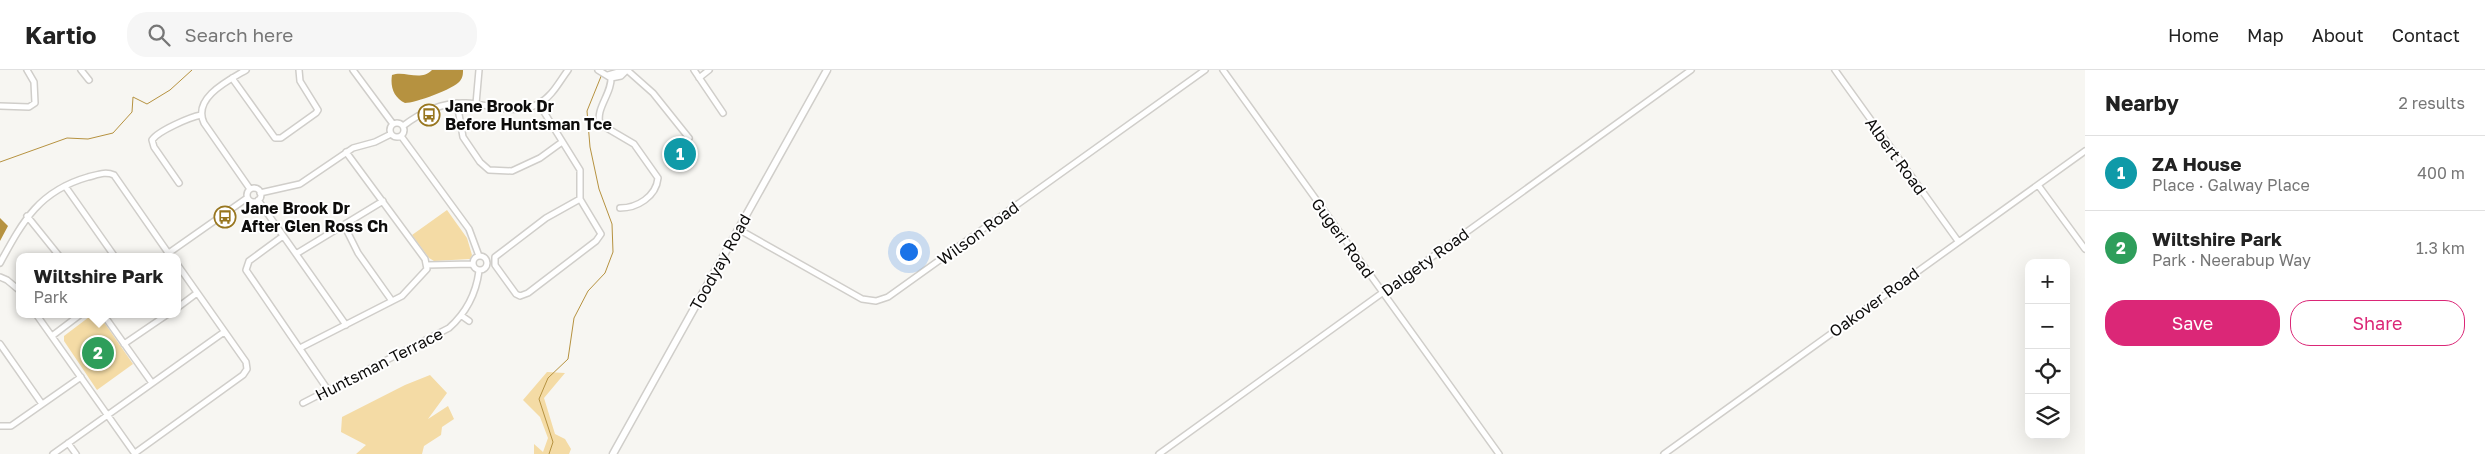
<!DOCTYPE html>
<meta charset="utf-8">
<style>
:root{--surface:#fff;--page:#f6f6f6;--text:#222;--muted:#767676;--line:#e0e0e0;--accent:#db2777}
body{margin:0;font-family:"Golos Text",sans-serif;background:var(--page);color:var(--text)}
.controls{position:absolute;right:15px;bottom:15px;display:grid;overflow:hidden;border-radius:10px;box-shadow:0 5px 20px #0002}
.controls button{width:45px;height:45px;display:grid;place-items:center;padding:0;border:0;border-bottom:1px solid var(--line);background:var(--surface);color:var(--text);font:25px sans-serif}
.you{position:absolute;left:908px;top:181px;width:18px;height:18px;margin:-12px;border:4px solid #fff;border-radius:50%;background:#1a73e8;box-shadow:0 0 0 8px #1a73e833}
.badge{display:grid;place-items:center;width:32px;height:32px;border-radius:50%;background:var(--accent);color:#fff;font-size:16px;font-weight:700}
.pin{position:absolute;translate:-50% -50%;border:2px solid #fff;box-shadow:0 1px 5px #0006}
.popup{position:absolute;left:16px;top:183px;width:165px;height:65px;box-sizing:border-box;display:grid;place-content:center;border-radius:10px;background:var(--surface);filter:drop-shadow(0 1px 4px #0005);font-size:16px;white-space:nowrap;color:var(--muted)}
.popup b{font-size:19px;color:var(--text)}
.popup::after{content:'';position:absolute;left:50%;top:100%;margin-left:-10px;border:10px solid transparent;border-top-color:var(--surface)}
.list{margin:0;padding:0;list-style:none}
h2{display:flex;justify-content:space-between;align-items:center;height:65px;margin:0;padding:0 20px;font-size:21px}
h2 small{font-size:16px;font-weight:400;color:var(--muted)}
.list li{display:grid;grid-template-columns:32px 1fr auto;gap:15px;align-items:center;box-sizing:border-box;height:75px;padding:0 20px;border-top:1px solid var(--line)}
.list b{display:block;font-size:19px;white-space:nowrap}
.list p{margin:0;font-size:16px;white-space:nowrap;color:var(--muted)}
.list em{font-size:16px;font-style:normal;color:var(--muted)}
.actions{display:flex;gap:10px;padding:15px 20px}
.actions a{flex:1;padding:11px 0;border:1px solid var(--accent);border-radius:20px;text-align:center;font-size:18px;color:var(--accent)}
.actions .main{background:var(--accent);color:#fff}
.icon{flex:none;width:28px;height:28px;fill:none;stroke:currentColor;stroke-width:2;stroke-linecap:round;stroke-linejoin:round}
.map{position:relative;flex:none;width:2085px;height:384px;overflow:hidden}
header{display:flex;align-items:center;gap:30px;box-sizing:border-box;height:70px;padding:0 25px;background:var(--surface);border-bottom:1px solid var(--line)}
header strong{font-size:24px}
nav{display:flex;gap:28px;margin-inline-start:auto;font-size:18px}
.search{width:350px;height:45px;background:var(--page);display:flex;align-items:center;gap:12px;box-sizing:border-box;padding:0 18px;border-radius:20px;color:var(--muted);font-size:19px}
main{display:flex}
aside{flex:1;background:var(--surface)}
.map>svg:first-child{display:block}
.green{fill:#f4dba5}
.water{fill:#b69240}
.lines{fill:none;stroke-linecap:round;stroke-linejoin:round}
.stream{stroke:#b69240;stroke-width:1}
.minor-casing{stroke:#d0ceca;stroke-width:8}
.major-casing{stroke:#d0ceca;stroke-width:9}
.minor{stroke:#fff;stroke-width:5}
.major{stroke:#fff;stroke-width:6}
.labels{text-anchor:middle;stroke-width:4;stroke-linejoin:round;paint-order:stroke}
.poi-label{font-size:16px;font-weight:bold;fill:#0d0c0b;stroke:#fff;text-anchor:start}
.street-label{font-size:16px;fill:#0d0c0b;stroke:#fff}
</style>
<header>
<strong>Kartio</strong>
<div class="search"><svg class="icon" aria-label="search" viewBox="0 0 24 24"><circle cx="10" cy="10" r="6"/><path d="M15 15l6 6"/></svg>Search here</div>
<nav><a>Home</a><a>Map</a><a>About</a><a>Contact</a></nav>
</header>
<main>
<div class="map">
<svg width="2085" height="384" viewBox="0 0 2085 384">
<rect width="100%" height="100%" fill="#f7f6f2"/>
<path class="green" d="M447,140L467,168L472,185L470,189L434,191L429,188L412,165Z
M93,244L99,245L133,294L97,320L64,271V266Z
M547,302L565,303L544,328L555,364L565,369L571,379L569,384H534V374L543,382L548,368L540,347L523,330Z
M430,305L447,323L428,349L448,336L454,349L442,357L441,365L424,376L422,384H356L366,375L341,362L342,347L405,315Z"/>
<path class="water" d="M432,0H463C463,4 463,7 460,11C454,19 415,33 405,33C394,28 390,17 392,5C405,0 420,12 432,0Z
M0,148L8,156L0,171Z"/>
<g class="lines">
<path class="stream" d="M0,92L67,68L88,69L113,63L132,42L133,27L147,34L170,20L192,0
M549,384L553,372L539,329L548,308L568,289L574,248L588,221L605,203L613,182L612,154L599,119L590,77L587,41L602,4"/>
<g class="minor-casing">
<path id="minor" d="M81,0L89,10
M246,0C229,10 192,28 204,53L250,119
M353,0L393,54
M598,0L611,8L621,6L627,0L653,23L689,68
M694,0L723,43
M1223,0L1499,384
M1835,0L1958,171
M608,5L625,0
M611,5C613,23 595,38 600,54L634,74L658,108C656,127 637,138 620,138
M232,8L275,68H281L316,43L318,40L300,11L299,0
M699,8L709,0
M457,33L463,67L480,92L489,100L512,101L540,88L562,72
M476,34L479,0
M539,34L580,100V129L601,164L596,171L528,223L520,226L516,224L495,195V187L546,148L580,129
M0,36L29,37L35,33L34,12L27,0
M390 60a7 7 0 1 1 14 0a7 7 0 1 1-14 0Z
M403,56C421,42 443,32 466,33C490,34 515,46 538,34C552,27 559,12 568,0
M401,66L469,159L479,186
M179,113L154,77L152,70C158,61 190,47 201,45
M2038,115L2085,179
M65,116L115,187
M247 125a7 7 0 1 1 14 0a7 7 0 1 1-14 0Z
M260,123L300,114L353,78L375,72L391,64
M258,130L346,255
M27,146L60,187
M344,155L358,183L392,231
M738,159L862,229L876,231L888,227L1205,0
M283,166L249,191L246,200L328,320
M296,184L383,131
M473 193a7 7 0 1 1 14 0a7 7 0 1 1-14 0Z
M163,187L247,128
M0,193C23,151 39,121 88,107C97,105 105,101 114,105L171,187
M427,195L472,194
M0,207L7,210L19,220
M177,238L197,223
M36,244L135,384
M103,244L152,313
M462,246L469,251
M52,266L81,244
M0,274L42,334
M124,274L168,244
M300,278L402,226L427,199L425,189L346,82
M303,333L449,258C467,242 476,224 479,201
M0,356H11L81,307
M68,373L76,384
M135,383L243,305L247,299L246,292L177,194
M53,384L224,262
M1159,384L1691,0
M1664,384L2085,81"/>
</g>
<g class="major-casing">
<path id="major" d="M613,384L827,0"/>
</g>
<use href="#minor" class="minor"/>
<use href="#major" class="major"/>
</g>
<defs>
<g id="bus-ring" transform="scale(1.125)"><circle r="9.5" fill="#fff" stroke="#98761f" stroke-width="1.5"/><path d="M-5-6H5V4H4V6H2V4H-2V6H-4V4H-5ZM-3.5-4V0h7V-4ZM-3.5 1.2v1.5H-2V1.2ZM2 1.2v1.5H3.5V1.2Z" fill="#98761f"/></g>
</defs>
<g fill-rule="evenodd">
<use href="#bus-ring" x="429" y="45"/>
<use href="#bus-ring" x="225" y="147"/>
</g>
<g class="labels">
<g class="poi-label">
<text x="445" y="42">Jane Brook Dr<tspan x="445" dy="18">Before Huntsman Tce</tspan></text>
<text x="241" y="144">Jane Brook Dr<tspan x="241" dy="18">After Glen Ross Ch</tspan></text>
</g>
<g class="street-label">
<text transform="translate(1896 86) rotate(54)" y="6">Albert Road</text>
<text transform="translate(978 163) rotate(-36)" y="6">Wilson Road</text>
<text transform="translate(1343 168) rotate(54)" y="6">Gugeri Road</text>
<text transform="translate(720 192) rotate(-61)" y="6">Toodyay Road</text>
<text transform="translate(1425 192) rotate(-36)" y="6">Dalgety Road</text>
<text transform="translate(1874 232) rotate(-36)" y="6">Oakover Road</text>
<text transform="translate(379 294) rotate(-27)" y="6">Huntsman Terrace</text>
</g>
</g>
</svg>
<div class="controls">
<button>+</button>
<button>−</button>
<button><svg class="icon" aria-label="locate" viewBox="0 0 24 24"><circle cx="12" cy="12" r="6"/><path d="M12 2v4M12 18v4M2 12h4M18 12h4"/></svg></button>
<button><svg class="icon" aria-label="layers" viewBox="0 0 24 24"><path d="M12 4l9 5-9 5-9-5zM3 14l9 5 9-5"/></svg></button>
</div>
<div class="you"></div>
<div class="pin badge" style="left:680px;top:84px;background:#0f9aa8">1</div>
<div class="pin badge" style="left:98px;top:283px;background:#2e9e5b">2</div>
<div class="popup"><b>Wiltshire Park</b>Park</div>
</div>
<aside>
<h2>Nearby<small>2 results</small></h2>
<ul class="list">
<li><span class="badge" style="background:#0f9aa8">1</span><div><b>ZA House</b><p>Place · Galway Place</p></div><em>400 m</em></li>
<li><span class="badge" style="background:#2e9e5b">2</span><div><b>Wiltshire Park</b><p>Park · Neerabup Way</p></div><em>1.3 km</em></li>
</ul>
<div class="actions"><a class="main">Save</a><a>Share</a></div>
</aside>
</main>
